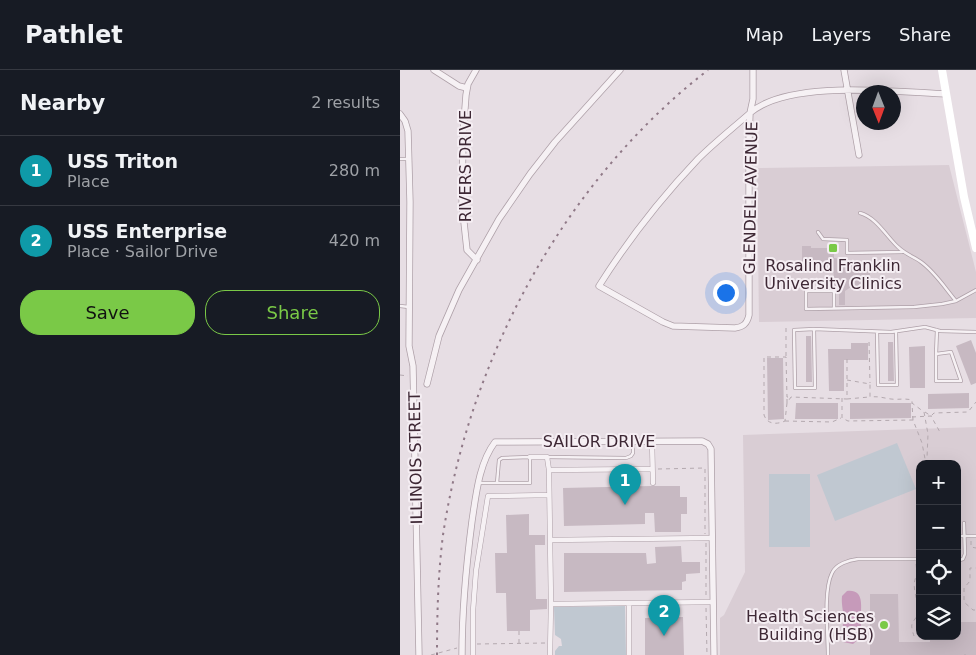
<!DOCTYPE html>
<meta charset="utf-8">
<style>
:root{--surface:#171b24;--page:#242831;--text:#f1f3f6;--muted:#9ea1a6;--line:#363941;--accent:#7ac947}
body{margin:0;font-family:"DejaVu Sans",sans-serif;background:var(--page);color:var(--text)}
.controls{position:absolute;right:15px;bottom:15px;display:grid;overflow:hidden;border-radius:10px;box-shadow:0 5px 20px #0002}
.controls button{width:45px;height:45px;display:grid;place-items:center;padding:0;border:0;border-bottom:1px solid var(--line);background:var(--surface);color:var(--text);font:25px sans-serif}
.compass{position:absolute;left:456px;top:15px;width:45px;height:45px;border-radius:50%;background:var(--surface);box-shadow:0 5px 20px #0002;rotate:179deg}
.you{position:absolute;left:325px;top:222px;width:18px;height:18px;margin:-12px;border:4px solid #fff;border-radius:50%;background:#1a73e8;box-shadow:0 0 0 8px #1a73e833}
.badge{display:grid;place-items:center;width:32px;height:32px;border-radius:50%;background:var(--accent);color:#fff;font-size:16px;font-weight:700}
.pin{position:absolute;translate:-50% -41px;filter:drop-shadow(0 1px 2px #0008)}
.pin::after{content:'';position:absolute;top:26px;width:18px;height:15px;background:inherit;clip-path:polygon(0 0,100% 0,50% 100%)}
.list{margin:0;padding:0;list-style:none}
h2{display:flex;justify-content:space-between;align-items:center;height:65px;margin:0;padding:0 20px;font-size:21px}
h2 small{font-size:16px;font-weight:400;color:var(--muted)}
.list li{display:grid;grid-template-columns:32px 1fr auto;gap:15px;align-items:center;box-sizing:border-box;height:70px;padding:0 20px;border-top:1px solid var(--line)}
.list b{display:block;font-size:19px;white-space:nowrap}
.list p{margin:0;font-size:16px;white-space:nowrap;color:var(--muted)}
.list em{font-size:16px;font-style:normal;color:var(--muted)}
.actions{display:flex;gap:10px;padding:15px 20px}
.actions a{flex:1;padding:11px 0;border:1px solid var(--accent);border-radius:20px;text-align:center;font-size:18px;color:var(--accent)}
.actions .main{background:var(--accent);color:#111}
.icon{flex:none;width:28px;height:28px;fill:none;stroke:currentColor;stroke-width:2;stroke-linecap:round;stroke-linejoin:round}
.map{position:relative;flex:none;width:576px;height:585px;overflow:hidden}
header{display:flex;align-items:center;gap:30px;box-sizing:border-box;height:70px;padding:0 25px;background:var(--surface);border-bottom:1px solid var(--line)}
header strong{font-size:24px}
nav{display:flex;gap:28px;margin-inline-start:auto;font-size:18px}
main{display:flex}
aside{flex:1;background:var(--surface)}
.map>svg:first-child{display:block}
.built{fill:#d9cdd4;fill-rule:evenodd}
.green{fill:#c0c8d1}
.water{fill:#c69aba}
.building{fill:#c7b9c2}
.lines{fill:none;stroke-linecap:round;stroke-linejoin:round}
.service-casing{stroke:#aea0a8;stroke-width:4}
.pedestrian-casing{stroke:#aea0a8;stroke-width:5.5}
.minor-casing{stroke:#aea0a8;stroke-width:7}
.path{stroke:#b4a9af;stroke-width:1;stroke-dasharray:4 4;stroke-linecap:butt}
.service{stroke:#f6f1f4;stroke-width:2.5}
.pedestrian{stroke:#f6f1f4;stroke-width:4.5}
.minor{stroke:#f6f1f4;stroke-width:5.5}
.secondary{stroke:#fff;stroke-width:8}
.rail{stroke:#907987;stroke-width:2;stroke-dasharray:2.5 5;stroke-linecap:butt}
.poi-dot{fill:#7ac947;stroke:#f5eef3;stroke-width:2}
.labels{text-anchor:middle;stroke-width:4;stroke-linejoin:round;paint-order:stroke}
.street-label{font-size:16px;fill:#3e2835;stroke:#f5eef3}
.poi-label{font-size:16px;fill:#3e2835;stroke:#f5eef3}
</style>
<header>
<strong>Pathlet</strong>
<nav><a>Map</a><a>Layers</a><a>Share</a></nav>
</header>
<main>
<aside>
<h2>Nearby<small>2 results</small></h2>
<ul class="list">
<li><span class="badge" style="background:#0f9aa8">1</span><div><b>USS Triton</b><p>Place</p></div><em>280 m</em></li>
<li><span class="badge" style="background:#0f9aa8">2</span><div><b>USS Enterprise</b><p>Place · Sailor Drive</p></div><em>420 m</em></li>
</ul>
<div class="actions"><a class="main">Save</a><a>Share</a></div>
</aside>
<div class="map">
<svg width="576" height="585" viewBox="0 0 576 585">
<rect width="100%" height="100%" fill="#e7dee4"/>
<path class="built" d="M549,95L576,202V248L359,252L357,98Z
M576,357V585H320V548L324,545L345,502L343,365ZM520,394H557V566H520Z"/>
<path class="green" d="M497,373L516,419L435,451L417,405Z
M369,404H410V477H369Z
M225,536L226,585H155V581L159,576H162L161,569L155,565L154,537Z"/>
<path class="water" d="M447,521C464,519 461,535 461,546C461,553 461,560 460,568L453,574L443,572C441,565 443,559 443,551C444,542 441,535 442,526Z"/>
<path class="building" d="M402,176H411V178H434V188L443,189V196L464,195V199H470V217H451L445,221V235H439V217H430V214H423V208H434L433,196L402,197Z
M406,266H411L412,312H406Z
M571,270L576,283V313L571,315L556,276Z
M488,272H493L494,311H488Z
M451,273H468V290H444V321H429L428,279H451Z
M525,276V318H510L509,277Z
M367,288H383L384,349L368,350Z
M569,323V338L528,339V324Z
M396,333H438V349H395Z
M450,333H511V348L450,349Z
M251,416H280V427H287V444H281V462H255L254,443H245V454L164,456L163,418Z
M129,444V465H145V475H135L136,529H147V539L130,540V561H107L106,523H96L95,483H107L106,445Z
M281,476L282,492H300V503L286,504V511L282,512V520L164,522V483H246L247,494L256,493L255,477Z
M470,524H498L499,572H530V566H557V542H561V552H576V585H470Z
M283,547L284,585H245V548Z"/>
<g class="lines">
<g class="service-casing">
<path id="service" d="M0,89H7
M460,143C476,147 487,167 498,177C505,184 514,187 521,192C535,202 545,218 556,231
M418,162L423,169L447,170V183L502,182
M0,236L9,237
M434,238V221H406V239L514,237L542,234L556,231L576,220
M414,259L491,262L525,257L540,261L576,262
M414,259L415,318H395L394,260Z
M477,262L478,315H497L496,262
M551,282L561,311H536V284Z
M536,284L537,260
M147,387L226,388L231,386L233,383V373
M80,413H130V387L102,388L99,390L97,413
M557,466H576
M557,491L563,489L565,484L564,453
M428,585C428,564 423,521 432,503C436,494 449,490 458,489H520"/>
</g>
<g class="pedestrian-casing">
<path id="pedestrian" d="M252,371L253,413
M130,387H147L149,400L151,534L150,585
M149,400L252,399
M150,470L312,468
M229,533V585
M151,534L313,532
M73,585V541L76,501L88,426L149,425"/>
</g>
<g class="minor-casing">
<path id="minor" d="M34,0L59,16L67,18
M76,0L68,14L66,25L63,65L62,134L67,180L77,190
M353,0V29L350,43L349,70V245C347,254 343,257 335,258L273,256L263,252L199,216C228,170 261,128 298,89C314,73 333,58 350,43C389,9 496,22 546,24
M444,0L459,85
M0,44L5,51L8,61L10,132L9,276L13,296L19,585
M27,314L39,266L59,220L99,149L130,104L155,72L220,0
M62,585C62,539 66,497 72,451C76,425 79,393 95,372L302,371L308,374L311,379L314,585"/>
</g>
<path class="path" d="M386,258V286
M469,272L470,313
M447,289V329L469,327
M0,305L8,306
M447,310L470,314V327C479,326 483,328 491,329C498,330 504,328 512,330V333
M442,328V348L448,351L513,350L522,373L526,394
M387,329V333L391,327L447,329
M387,333L385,351C376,355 367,354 364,345V287H386L387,327H391
M525,342L531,346L534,343L568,342L576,332
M512,347L531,346L541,364
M513,350L512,333L524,342L528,364L527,388
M385,351L432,352L441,348
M258,399L305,398V464
M571,471V477L576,478
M306,473V527
M517,485L520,458
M516,494L517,502
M306,538L307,585
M575,540H573L564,532V518L570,511V498H576
M119,561V573
M514,566C513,563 511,557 512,554C514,549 519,546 518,539C517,524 509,514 520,500
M77,574L146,573
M565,584V585
M31,585L57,578"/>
<use href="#service" class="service"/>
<use href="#pedestrian" class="pedestrian"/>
<use href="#minor" class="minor"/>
<path class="secondary" d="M542,0L564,127L576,178"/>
<path class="rail" d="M37,585C37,545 38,504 43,465C70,286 165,111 308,0"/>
</g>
<g class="poi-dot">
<rect x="428" y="173" width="10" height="10" rx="2.5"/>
<circle cx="484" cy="555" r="5"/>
</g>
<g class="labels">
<g class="street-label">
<text transform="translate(65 96) rotate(-90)" y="6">RIVERS DRIVE</text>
<text transform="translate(350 128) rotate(-89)" y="6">GLENDELL AVENUE</text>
<text x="199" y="377">SAILOR DRIVE</text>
<text transform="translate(15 388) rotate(-91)" y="6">ILLINOIS STREET</text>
</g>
<g class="poi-label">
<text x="433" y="201">Rosalind Franklin<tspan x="433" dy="18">University Clinics</tspan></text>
<text x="474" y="552" text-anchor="end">Health Sciences<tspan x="474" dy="18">Building (HSB)</tspan></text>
</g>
</g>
</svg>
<div class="controls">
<button>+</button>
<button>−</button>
<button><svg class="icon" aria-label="locate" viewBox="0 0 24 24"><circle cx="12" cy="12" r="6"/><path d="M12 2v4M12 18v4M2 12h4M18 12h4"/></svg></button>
<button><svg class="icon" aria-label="layers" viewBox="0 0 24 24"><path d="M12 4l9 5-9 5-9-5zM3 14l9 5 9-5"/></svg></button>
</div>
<svg class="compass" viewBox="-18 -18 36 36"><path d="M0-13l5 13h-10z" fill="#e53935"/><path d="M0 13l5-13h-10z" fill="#9ea1a6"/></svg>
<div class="you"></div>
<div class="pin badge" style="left:225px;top:435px;background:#0f9aa8">1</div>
<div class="pin badge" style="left:264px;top:566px;background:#0f9aa8">2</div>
</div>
</main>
